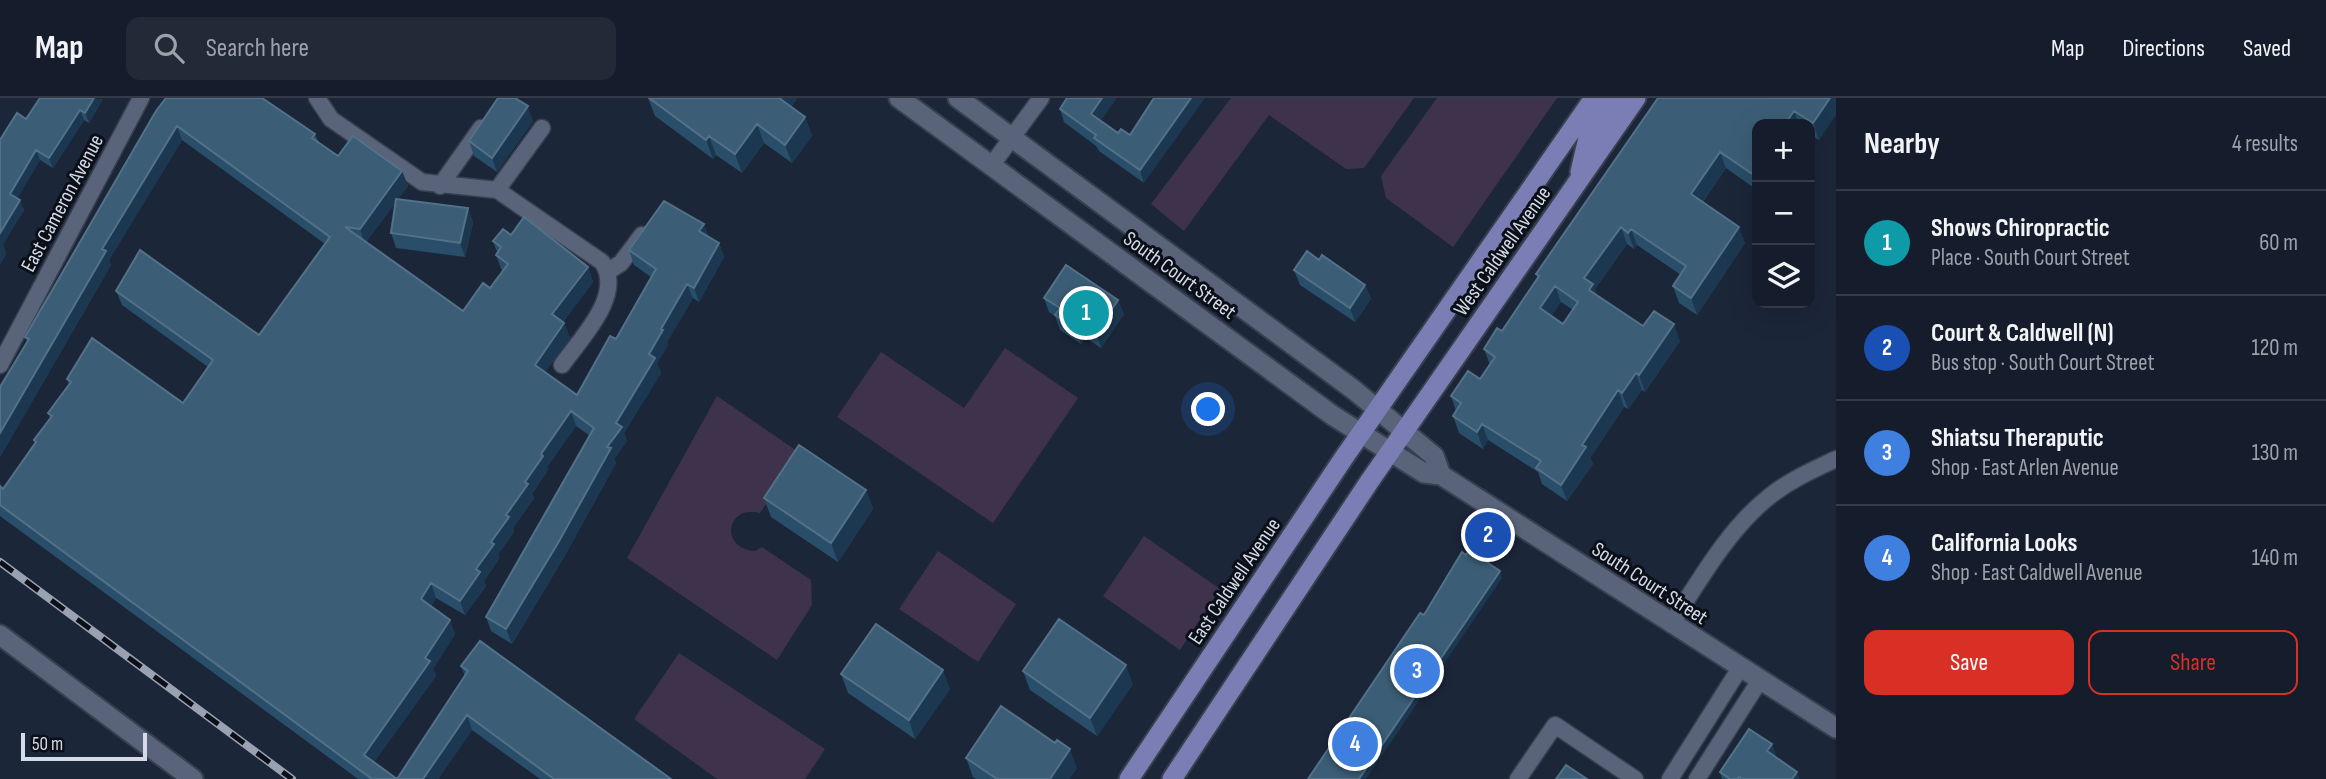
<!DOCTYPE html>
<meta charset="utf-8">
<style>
:root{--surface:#151c2b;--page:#222937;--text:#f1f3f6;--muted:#9da1a9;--line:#343a47;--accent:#d93025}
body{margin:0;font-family:"Sofia Sans Condensed",sans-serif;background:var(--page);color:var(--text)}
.controls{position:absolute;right:21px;top:21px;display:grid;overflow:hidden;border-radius:14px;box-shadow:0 7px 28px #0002}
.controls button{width:63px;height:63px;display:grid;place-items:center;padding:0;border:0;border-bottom:2px solid var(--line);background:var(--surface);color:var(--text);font:35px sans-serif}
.scale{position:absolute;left:21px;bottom:18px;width:126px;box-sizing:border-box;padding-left:7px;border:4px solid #d4dae7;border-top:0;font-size:19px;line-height:24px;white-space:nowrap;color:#d4dae7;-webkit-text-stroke:5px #0b0f18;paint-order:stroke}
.you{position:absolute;left:1209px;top:312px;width:24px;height:24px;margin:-18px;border:5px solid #fff;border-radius:50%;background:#1a73e8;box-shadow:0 0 0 10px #1a73e833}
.badge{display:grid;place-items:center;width:46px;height:46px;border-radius:50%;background:var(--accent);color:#fff;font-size:23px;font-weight:700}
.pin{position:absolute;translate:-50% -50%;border:4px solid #fff;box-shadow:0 2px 7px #0006}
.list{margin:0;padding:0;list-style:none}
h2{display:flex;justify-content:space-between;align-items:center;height:91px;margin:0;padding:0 28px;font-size:30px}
h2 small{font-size:23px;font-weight:400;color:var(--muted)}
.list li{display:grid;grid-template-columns:46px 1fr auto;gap:21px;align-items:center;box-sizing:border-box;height:105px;padding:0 28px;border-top:2px solid var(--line)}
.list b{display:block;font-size:26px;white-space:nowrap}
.list p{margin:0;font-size:23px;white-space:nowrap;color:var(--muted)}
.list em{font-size:23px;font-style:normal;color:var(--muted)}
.actions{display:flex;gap:14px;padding:21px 28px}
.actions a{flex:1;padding:16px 0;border:2px solid var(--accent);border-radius:14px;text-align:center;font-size:24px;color:var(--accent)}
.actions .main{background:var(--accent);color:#fff}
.icon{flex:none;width:38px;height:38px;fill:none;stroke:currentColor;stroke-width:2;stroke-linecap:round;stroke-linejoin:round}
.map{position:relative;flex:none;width:1836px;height:681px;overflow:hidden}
header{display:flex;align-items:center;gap:42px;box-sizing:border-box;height:98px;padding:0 35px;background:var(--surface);border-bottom:2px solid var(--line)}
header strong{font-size:33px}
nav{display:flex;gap:38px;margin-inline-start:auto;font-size:24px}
.search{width:490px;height:63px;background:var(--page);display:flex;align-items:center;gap:18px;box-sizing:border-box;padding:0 24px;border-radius:14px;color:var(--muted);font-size:26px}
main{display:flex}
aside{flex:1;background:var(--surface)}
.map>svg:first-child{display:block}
.green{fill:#3f324c}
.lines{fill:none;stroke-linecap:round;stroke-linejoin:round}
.minor-casing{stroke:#384050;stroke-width:19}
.tertiary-casing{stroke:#384050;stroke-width:23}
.primary-casing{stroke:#384050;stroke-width:23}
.minor{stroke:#59647b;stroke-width:16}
.tertiary{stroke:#59647b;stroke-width:19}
.primary{stroke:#7b7eb4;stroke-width:19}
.rail-casing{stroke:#9aa1b0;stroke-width:8}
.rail{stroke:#0b0f18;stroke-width:5;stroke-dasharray:16;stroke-linecap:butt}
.wall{fill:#294e69;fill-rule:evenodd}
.shaded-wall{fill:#1c3850}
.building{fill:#3b5e76;stroke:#537188;stroke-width:2;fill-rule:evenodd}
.labels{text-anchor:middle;stroke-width:6;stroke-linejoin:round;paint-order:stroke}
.street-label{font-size:21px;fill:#d4dae7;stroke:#0b0f18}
</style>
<header>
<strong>Map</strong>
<div class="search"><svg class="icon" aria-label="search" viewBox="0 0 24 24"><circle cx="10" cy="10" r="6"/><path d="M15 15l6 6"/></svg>Search here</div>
<nav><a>Map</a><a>Directions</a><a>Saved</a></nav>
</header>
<main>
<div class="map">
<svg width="1836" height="681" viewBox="0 0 1836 681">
<rect width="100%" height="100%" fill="#1c2639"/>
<path class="green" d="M1231,0H1414L1364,70L1346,71L1269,17L1184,133L1151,106Z
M1437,0H1557L1453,149L1386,100L1381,78Z
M1005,250L1078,300L993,425L837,319L881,254L964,310Z
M717,298L800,355L760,415C726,406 719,451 755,453L762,449L811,482L812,507L777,562L627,460Z
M1144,438L1220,491L1180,552L1103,498Z
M938,453L1016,506L978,564L899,511Z
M679,555L825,651L805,681H717L634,621Z"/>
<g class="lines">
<g class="minor-casing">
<path id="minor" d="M317,0L331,21L422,84L497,92L602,164C625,197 580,241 562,267
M991,68L1041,0
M440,88L481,30
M497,92L542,30
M609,173L621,165L642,137
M0,267L141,0
M1671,526C1700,482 1728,431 1770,398C1790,382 1813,372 1836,361
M1518,681L1555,627L1635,681
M1670,681L1740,570
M1697,681L1760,582"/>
</g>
<g class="tertiary-casing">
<path id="tertiary" d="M899,0L1332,317L1424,375L1441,377L1836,630
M958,0L1354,292L1434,358L1441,377
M0,537L193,681"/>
</g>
<g class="primary-casing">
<path id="primary" d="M1580,74L1588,40L1615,0
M1129,681L1343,361L1594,0
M1172,681L1369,384L1636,0"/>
</g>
<use href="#minor" class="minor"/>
<use href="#tertiary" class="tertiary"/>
<use href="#primary" class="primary"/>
<g class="rail-casing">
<path id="rail" d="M0,464L292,681"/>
</g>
<use href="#rail" class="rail"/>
</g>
<path class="wall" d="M648,0H797L791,9L805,19L812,38L792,65L764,45L742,75L716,57L713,61L655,18Z
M1067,0H1116V1L1100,23L1118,35L1130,37L1144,85L1099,53L1096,48L1064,24L1060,11Z
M1658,0H1836L1819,42L1810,36V26H1757V92L1726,70L1703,104L1745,145L1697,217L1679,205L1673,188L1681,177L1637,147L1634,151L1627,146L1595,191L1597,197L1643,228L1680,243L1645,294L1642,292L1628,311L1624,309L1590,360L1593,366L1567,403L1542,386L1538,374L1488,342L1483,351L1459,335L1453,318L1456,313L1451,298L1480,281L1490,267L1484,251L1502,233L1538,180L1536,176ZM1561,204L1573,212L1563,226L1551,218Z
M103,1L89,25L84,22L53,70L40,62L17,100L24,112L3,146L6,156L0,166V42L26,21Z
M156,13L315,36L319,45L338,58L402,73L408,88L398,101L468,110L473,125L465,159L396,150L391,135L395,105L366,144L463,213L490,190L503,173L501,171L496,157L497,154L493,143L511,137L588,169L593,184L563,224L564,225L570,240L545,274L577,297L616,241L651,179L634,167L629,152L708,138L719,145L724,159L699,204L693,200L667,244L668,247L657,265L661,275L624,335L627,343L614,361L616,365L564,459L512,546L491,533L486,519L590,338L576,328L547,369L548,372L532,396L534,400L513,430L514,434L498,456L499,461L484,483L486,488L465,517L436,500L431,508L455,536L433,571L436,578L374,664L397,681L465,578L461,568L671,681H540L472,632L438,681H358L0,418V388L3,391L35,346L34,342L50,320L48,315L69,286L67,281L183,305L208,269L122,207L116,193L259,237L325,146L182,42L109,162L111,167L0,359V289L27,244L25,239Z
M533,23L497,74L474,58L469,43Z
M1294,172L1365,187L1371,201L1355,224L1300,187Z
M1044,200L1124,216L1101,250L1086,240L1081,246L1060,232L1055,218L1049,214Z
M866,392L873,411L838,464L771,419L764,400Z
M1023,573L1133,586L1097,638L1030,592Z
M841,576L950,591L915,641L848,595Z
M966,660L1077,670L1069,681H976L973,679Z
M1776,660L1800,681H1722L1720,674Z"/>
<path class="shaded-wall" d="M94,0L103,1L89,25L85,15Z
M778,0H797L784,18Z
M1102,0H1116V1L1096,29L1091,16Z
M1191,0H1205L1144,85L1140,72Z
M1830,0H1836V17L1819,42L1813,25Z
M528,8L533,23L497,74L492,60Z
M80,12L84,22L53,70L49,60Z
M1794,13L1799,26H1785Z
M805,19L812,38L792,65L785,47Z
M757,26L764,45L742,75L735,56Z
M177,28L182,42L109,162L111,167L0,359V335L102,151Z
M709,38L716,57L713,61L706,42Z
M36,52L40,62L14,106L10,96Z
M1720,54L1726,70L1697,112L1691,96Z
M402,73L408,88L365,146L360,131Z
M20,102L24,112L0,151V135Z
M468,110L473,125L465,159L460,145Z
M704,126L709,140L699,133Z
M1621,129L1627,146L1595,191L1599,203L1595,208L1584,180Z
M1739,129L1745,145L1697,217L1691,200Z
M1631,131L1637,147L1634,151L1628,135Z
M719,145L724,159L699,204L694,190Z
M3,146L6,156L0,166V151Z
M588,169L593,184L558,231L552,216Z
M687,186L693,200L667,244L668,247L657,265L661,275L624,335L627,343L614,361L616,365L564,459L512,546L506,531L607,349L616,325L661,231Z
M1365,187L1371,201L1355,224L1350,210Z
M1555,188L1561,204L1546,226L1540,210Z
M1118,202L1124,216L1101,250L1096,235Z
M564,225L570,240L540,281L535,267Z
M1080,225L1086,240L1081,246L1076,231Z
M1674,226L1680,243L1645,294L1639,277Z
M1636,275L1642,292L1628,311L1622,295Z
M1618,292L1624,309L1590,360L1593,366L1567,403L1561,387L1582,347Z
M571,313L576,328L547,369L548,372L532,396L534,400L513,430L514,434L498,456L499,461L484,483L486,488L465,517L460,503L476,471L541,356Z
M1482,326L1488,342L1483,351L1477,334Z
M866,392L873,411L838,464L831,445Z
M1500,473L1502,480L1366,681H1359Z
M431,485L436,500L426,515L421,501Z
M450,522L455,536L433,571L436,578L369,671L364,657Z
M1126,567L1133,586L1097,638L1090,620Z
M943,572L950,591L915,641L909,622Z
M467,617L472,632L438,681H423Z
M1772,646L1777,660L1767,653Z
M1070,651L1077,670L1069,681H1050Z
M1797,674L1800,681H1792Z"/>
<path class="building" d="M40,0H94L85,15L80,12L49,60L36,52L10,96L20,102L0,135V42L17,15L26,21Z
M166,0H262L315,36L312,40L338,58L353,38L402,73L360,131L345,129L463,213L483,185L490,190L508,166L496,157L501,149L493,143L503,131L511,137L524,119L588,169L552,216L564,225L535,267L577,297L610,238L616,241L656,171L629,152L664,103L704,126L699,133L719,145L694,190L687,186L661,231L663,232L649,256L655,260L616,325L622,329L607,349L611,350L558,445L506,531L486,519L594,330L571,313L541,356L543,358L525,384L528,386L506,417L509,419L491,444L494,446L476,471L480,474L460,503L431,485L421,501L450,522L425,560L430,563L364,657L397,681L468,573L461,568L480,543L671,681H554L467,617L423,681H372L0,407V388L3,391L36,344L34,342L52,318L48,315L71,284L67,281L92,240L183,305L213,262L116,193L140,152L259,237L330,139L177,28L102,151L106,153L0,335V289L29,241L25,239L156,13Z
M498,0H515L528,8L492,60L469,43Z
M649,0H779L805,19L785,47L757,26L735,56L709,38L706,42Z
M1067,0H1102L1091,16L1118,35L1121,31L1130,37L1154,0H1191L1140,72L1094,40L1096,37L1060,11Z
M1658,0H1830L1813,25L1794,13L1785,26H1757V79L1720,54L1691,96L1739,129L1691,200L1673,188L1686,168L1631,131L1628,135L1621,129L1584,180L1593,186L1589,192L1643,228L1654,213L1674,226L1639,277L1636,275L1622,295L1618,292L1582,347L1586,349L1561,387L1536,370L1541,363L1482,326L1477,334L1453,318L1461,305L1451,298L1468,273L1480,281L1495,259L1484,251L1497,230L1502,233L1539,178L1536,176ZM1555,188L1578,204L1563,226L1540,210Z
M396,101L468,110L460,145L391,135Z
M1307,153L1319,162L1322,157L1365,187L1350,210L1294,172Z
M1066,167L1118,202L1096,235L1080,225L1076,231L1055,217L1060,210L1044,200Z
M799,347L866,392L831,445L764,400Z
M1469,452L1500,473L1359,681H1308L1420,515L1424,517L1462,454L1466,457Z
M1059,521L1126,567L1090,620L1023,573Z
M876,526L943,572L909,622L841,576Z
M1001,608L1055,645L1057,642L1070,651L1050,681H997L966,660Z
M1749,631L1772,646L1767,653L1797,674L1792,681H1742L1739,679L1738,681H1730L1720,674Z
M1566,667L1587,681H1556Z"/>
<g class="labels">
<g class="street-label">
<text transform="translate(62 105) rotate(-62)" y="7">East Cameron Avenue</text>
<text transform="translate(1502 153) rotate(-55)" y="7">West Caldwell Avenue</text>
<text transform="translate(1180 177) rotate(36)" y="7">South Court Street</text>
<text transform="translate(1234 483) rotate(-56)" y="7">East Caldwell Avenue</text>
<text transform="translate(1650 485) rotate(33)" y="7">South Court Street</text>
</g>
</g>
</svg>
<div class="controls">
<button>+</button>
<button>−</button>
<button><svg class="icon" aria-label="layers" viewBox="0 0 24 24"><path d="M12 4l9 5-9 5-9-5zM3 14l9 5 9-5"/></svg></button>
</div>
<div class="scale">50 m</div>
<div class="you"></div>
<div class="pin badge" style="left:1086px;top:215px;background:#0f9aa8">1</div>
<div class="pin badge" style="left:1488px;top:437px;background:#1a4fb4">2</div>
<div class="pin badge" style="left:1417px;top:573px;background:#3f7fe0">3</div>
<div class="pin badge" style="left:1355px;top:646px;background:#3f7fe0">4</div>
</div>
<aside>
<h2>Nearby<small>4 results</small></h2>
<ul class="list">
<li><span class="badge" style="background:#0f9aa8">1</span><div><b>Shows Chiropractic</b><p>Place · South Court Street</p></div><em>60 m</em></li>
<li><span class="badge" style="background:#1a4fb4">2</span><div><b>Court &amp; Caldwell (N)</b><p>Bus stop · South Court Street</p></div><em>120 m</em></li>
<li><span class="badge" style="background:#3f7fe0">3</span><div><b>Shiatsu Theraputic</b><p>Shop · East Arlen Avenue</p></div><em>130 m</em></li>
<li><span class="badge" style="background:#3f7fe0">4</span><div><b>California Looks</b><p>Shop · East Caldwell Avenue</p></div><em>140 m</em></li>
</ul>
<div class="actions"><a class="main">Save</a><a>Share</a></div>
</aside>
</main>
